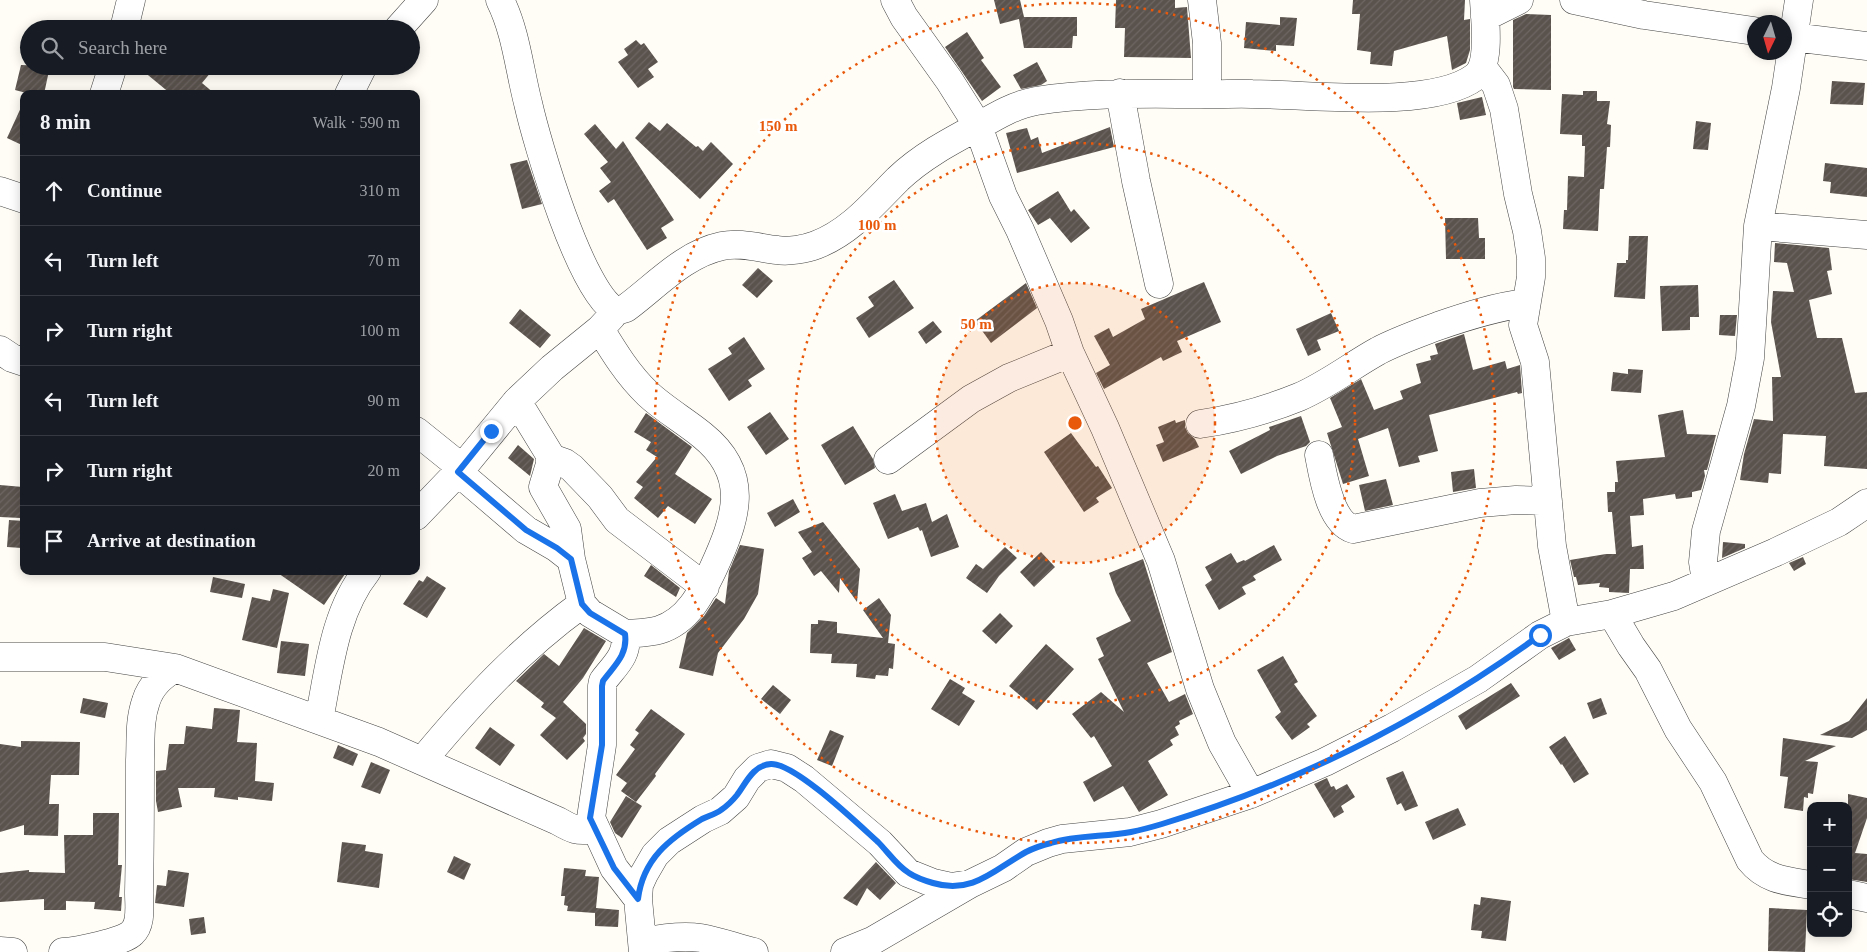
<!DOCTYPE html>
<meta charset="utf-8">
<style>
:root{--surface:#171b24;--page:#242831;--text:#f1f3f6;--muted:#9ea1a6;--line:#363941}
body{margin:0;font-family:Georgia,serif;background:var(--page);color:var(--text)}
.controls{position:absolute;right:15px;bottom:15px;display:grid;overflow:hidden;border-radius:10px;box-shadow:0 2px 12px #0003}
.controls button{width:45px;height:45px;display:grid;place-items:center;padding:0;border:0;border-bottom:1px solid var(--line);background:var(--surface);color:var(--text);font:25px sans-serif}
.compass{position:absolute;left:1747px;top:15px;width:45px;height:45px;border-radius:50%;background:var(--surface);box-shadow:0 2px 12px #0003;rotate:185deg}
.stop{position:absolute;width:15px;height:15px;margin:-11px;border:4px solid #1a73e8;border-radius:50%;background:#fff}
.stop.end{background:#1a73e8;border-color:#fff;box-shadow:0 1px 5px #0008}
.list{margin:0;padding:0;list-style:none}
h2{display:flex;justify-content:space-between;align-items:center;height:65px;margin:0;padding:0 20px;font-size:21px}
h2 small{font-size:16px;font-weight:400;color:var(--muted)}
.list li{display:grid;grid-template-columns:32px 1fr auto;gap:15px;align-items:center;box-sizing:border-box;height:70px;padding:0 20px;border-top:1px solid var(--line)}
.list b{display:block;font-size:19px;white-space:nowrap}
.list em{font-size:16px;font-style:normal;color:var(--muted)}
.icon{flex:none;width:28px;height:28px;fill:none;stroke:currentColor;stroke-width:2;stroke-linecap:round;stroke-linejoin:round}
.map{position:relative;flex:none;width:1867px;height:952px;overflow:hidden}
.search{position:absolute;background:var(--surface);box-shadow:0 2px 12px #0003;left:20px;top:20px;width:400px;height:55px;display:flex;align-items:center;gap:12px;box-sizing:border-box;padding:0 18px;border-radius:28px;color:var(--muted);font-size:19px}
.panel{position:absolute;background:var(--surface);box-shadow:0 2px 12px #0003;left:20px;top:90px;width:400px;height:485px;border-radius:10px}
.map>svg:first-child{display:block}
.building{fill:url(#building-hatch)}
.lines{fill:none;stroke-linecap:round;stroke-linejoin:round}
.minor-casing{stroke:#444;stroke-width:29}
.minor{stroke:#fff;stroke-width:28}
.route{stroke:#1a73e8;stroke-width:6}
.ring{fill:none;stroke:#e8590c;stroke-width:2.5;stroke-dasharray:2.5 5}
.centre{fill:#e8590c;stroke:#fff;stroke-width:2.5}
.ring-label{font-size:15px;text-anchor:middle;font-weight:bold;fill:#e8590c;stroke:#fff;stroke-width:5;stroke-linejoin:round;paint-order:stroke}
</style>
<div class="map">
<svg width="1867" height="952" viewBox="0 0 1867 952">
<defs>
<pattern id="building-hatch" width="6" height="6" patternUnits="userSpaceOnUse" patternTransform="scale(1.25)"><rect width="6" height="6" fill="#5a524d"/><path d="M-1 1l2-2M0 6l6-6M5 7l2-2" fill="none" stroke="#6d6662"/></pattern>
</defs>
<rect width="100%" height="100%" fill="#fffdf5"/>
<path class="building" d="M994,0H1020L1024,17H1077V36H1073L1072,48H1024L1019,19L1000,24Z
M1116,0H1175V8L1187,7L1191,58L1124,57L1125,28H1115Z
M1353,0H1465L1464,20L1470,19V50L1466,63L1452,70L1447,36L1394,51L1392,66L1370,64L1371,52L1357,50L1360,14H1352Z
M1526,14L1551,15V90L1514,89L1513,87V20Z
M1280,17L1297,18L1294,46L1276,45V51L1244,48L1246,22L1280,25Z
M967,32L984,58L981,60L1001,87L982,101L945,47Z
M636,40L641,45L644,43L658,62L648,69L654,77L638,88L618,62L628,55L624,49Z
M1037,62L1047,81L1041,85L1021,89L1013,75Z
M21,65L50,66L44,94H30L15,90Z
M137,66H216L202,83L215,94H171Z
M1832,81L1865,83L1863,105L1830,104Z
M1583,91H1597V101H1610L1607,124L1611,125L1610,147H1607L1604,189H1600L1598,231L1563,229L1564,210H1567L1568,176L1584,177L1585,146H1582V135L1560,134L1562,94L1583,95Z
M1482,97L1486,115L1460,120L1457,103Z
M24,101V146L7,138Z
M1696,121L1711,123L1708,150L1693,149Z
M649,122L660,131L667,123L696,147L698,146L703,151L711,142L733,164L700,199L635,138Z
M595,124L616,149L623,141L674,220L661,228L667,238L647,250L614,199L608,203L599,191L611,182L600,168L608,162L584,134Z
M1110,127L1114,147L1017,173L1006,133L1027,128L1031,140L1038,137L1042,153Z
M527,160L542,204L522,209L510,164Z
M1825,163L1867,168V197L1830,193L1831,182L1823,181Z
M1058,191L1071,212L1074,209L1090,228L1071,243L1050,218L1038,225L1028,210Z
M1445,218H1478L1479,238H1485V259H1446Z
M1629,236H1648L1645,299L1614,297L1617,263H1626V260H1628Z
M1775,243L1829,248L1832,270L1827,271L1832,294L1809,300L1817,338H1842L1855,393L1867,392V469L1824,466L1826,436L1783,434L1781,474L1769,473L1768,483L1740,480L1744,454L1754,419L1773,421L1772,377H1781L1771,322L1773,291L1794,292L1787,263L1774,262Z
M758,268L773,281L757,298L742,285Z
M894,280L914,308L869,338L856,318L874,306L868,297Z
M1204,282L1221,322L1177,341L1182,352L1163,361L1161,357L1104,389L1096,373L1110,365L1094,336L1109,328L1113,337L1145,319L1141,309Z
M1026,283L1037,308L991,343L975,321Z
M1698,285L1699,317H1690V330L1662,331L1660,286Z
M520,309L551,335L540,348L509,323Z
M1331,313L1339,331L1317,340L1321,350L1308,356L1296,329Z
M1720,315H1737L1735,336L1719,335Z
M933,321L942,332L926,344L918,332Z
M1464,334L1473,370L1505,361L1507,369L1520,365L1522,393L1518,394L1517,392L1429,415L1438,451L1418,456L1420,462L1399,467L1388,428L1358,439L1369,476L1343,484L1327,433L1342,427L1330,398L1361,379L1374,410L1403,399L1400,391L1421,383L1416,364L1431,360L1430,356L1438,354L1435,344Z
M744,337L765,369L748,380L752,386L729,401L708,369L732,354L728,348Z
M1628,369L1643,370L1641,393L1611,391L1613,372L1628,374Z
M1683,410L1687,434L1716,435L1707,470H1704L1705,476L1701,490L1692,492V497L1676,499L1675,494L1643,499L1644,515L1630,516L1632,547L1643,545L1644,569H1630L1629,593L1609,592V588L1599,587L1600,583L1578,585L1576,577H1574L1570,560L1606,554H1616L1612,512H1608L1607,492H1615V482H1618L1616,461L1665,457L1658,415Z
M770,412L789,439L766,455L747,427Z
M646,413L692,447L675,474L712,499L695,524L668,506L658,518L634,498L643,487L636,482L657,457L646,450L651,442L634,432Z
M1301,416L1310,442L1306,446L1277,456L1241,474L1229,451L1270,430L1269,427Z
M1175,420L1176,423L1185,420V427L1188,433L1195,439L1199,447L1163,462L1156,445L1164,442L1158,427Z
M853,426L873,459L875,468L845,485L821,445Z
M1071,433L1096,467L1098,466L1112,488L1096,498L1099,502L1084,512L1044,452Z
M518,445L534,459L530,476L508,458Z
M1474,469L1476,488L1453,492L1451,472Z
M1386,479L1393,505L1365,511L1359,485Z
M0,485L23,487L21,518L0,517Z
M895,494L902,511L926,503L932,522L947,514L959,547L931,557L922,530L920,531L918,527L888,539L873,503Z
M793,499L800,512L775,527L767,513Z
M9,520L24,521L22,548L7,547Z
M823,522L860,569L857,602L840,578L839,593L821,571L814,576L802,558L812,552L798,532Z
M1723,542L1745,544V548L1722,558Z
M740,545L764,549L758,594L744,619L718,653L713,676L679,668L687,633L704,616L716,598L725,604L729,571Z
M1274,545L1282,560L1253,576L1256,580L1242,587L1246,594L1219,610L1205,585L1212,580L1205,567L1231,553L1237,563L1244,560L1245,561Z
M1005,547L1017,558L999,576L987,593L966,578L976,564L983,569Z
M1041,552L1055,567L1034,587L1020,572Z
M1803,557L1806,564L1794,571L1789,563Z
M1143,559L1172,652L1147,663L1169,702L1185,694L1193,714L1179,721L1180,724L1175,727L1179,735L1170,740L1173,745L1148,761L1168,795L1139,812L1123,786L1094,802L1083,782L1112,766L1094,736L1091,738L1072,714L1101,692L1124,712L1098,659L1104,656L1096,638L1131,621L1116,593L1109,573Z
M651,565L680,588L676,597L644,576Z
M275,571H347L324,605Z
M427,576L446,588L427,618L403,604L419,580L423,582Z
M213,577L245,584L242,598L210,592Z
M273,589L289,593L277,648L242,640L252,597L270,601Z
M879,598L891,615L888,643L895,644L893,669L889,668L888,676L876,675L875,679L856,677L857,664L831,663L832,654L810,653L811,624H818V620L837,622V633L883,638L863,610Z
M1000,613L1013,626L996,644L982,631Z
M584,628L606,641L583,678L563,702L586,724V734L583,738L585,741L567,760L540,735L556,718L541,707L544,703L516,681L544,654L559,666Z
M1569,638L1576,650L1559,660L1551,648Z
M281,641L309,644L305,676L277,673Z
M1046,644L1074,669L1037,710L1009,686Z
M1283,656L1298,682L1294,684L1317,716L1307,724L1310,727L1292,740L1275,717L1281,712L1257,670Z
M950,679L965,688L962,693L975,701L959,726L931,709Z
M1511,683L1520,696L1466,730L1458,716Z
M773,685L791,700L780,714L761,699Z
M83,698L108,703L105,718L80,713Z
M1601,698L1607,714L1593,719L1587,703Z
M1867,698V730L1852,738L1820,735L1849,721Z
M214,708L240,710L237,742L257,743L255,781L274,783L272,801L238,797V800L214,797L215,788H178L182,807L158,812L156,801V771L166,770L169,744H184L186,726L212,729Z
M651,709L685,734L655,774L656,776L636,802L621,791L627,783L616,775L635,749L630,745L639,733L635,730Z
M490,727L515,745L500,766L475,748Z
M830,730L844,736L832,766L817,760Z
M1565,736L1589,774L1574,783L1562,764L1561,765L1549,747Z
M1783,738L1836,746L1805,761L1818,762L1813,794L1808,793V798L1804,797L1803,811L1784,808L1788,777L1780,776Z
M21,741L80,742L79,775H51L49,804H59L58,836L24,835V825L0,832V744L21,747Z
M338,745L358,754L353,766L333,758Z
M371,762L390,770L380,794L361,787Z
M1403,771L1418,806L1405,811L1401,803L1397,805L1386,778Z
M1327,778L1331,787L1334,786L1336,790L1347,784L1355,797L1341,806L1344,812L1334,818L1314,784Z
M1848,794L1867,798V818L1855,853L1867,854V882L1848,879Z
M626,796L642,806L622,838L615,833L610,822Z
M1458,808L1466,825L1433,840L1425,822Z
M93,813H119L118,865H122L119,897H122L121,911L94,909L95,902L66,901V910H44V899L0,902V873L29,870V872L65,873L64,835H93Z
M342,842L366,845L365,851L383,854L379,888L337,882Z
M454,856L471,864L464,880L447,872Z
M876,862L896,883L880,900L867,888L857,906L843,898Z
M564,868L586,870L585,876L599,877L596,908L619,910L618,927L595,926V913L567,911L568,906L564,905L565,896H561Z
M168,870L189,873L184,907L155,903L157,885L166,886Z
M1481,897L1511,901L1506,941L1481,938L1482,931L1471,930L1474,904L1480,905Z
M1769,908L1807,910L1805,952L1768,951Z
M204,917L206,933L191,935L189,919Z"/>
<g class="lines">
<g class="minor-casing">
<path id="minor" d="M500,0C516,32 519,68 528,103C537,143 581,294 616,311L626,308C656,286 684,254 722,246C740,242 759,248 777,250C788,252 806,249 816,245C850,232 873,204 898,179C921,157 949,142 977,127C996,116 1014,105 1036,101C1091,92 1147,94 1202,94C1219,95 1235,93 1252,94C1307,94 1431,110 1475,77C1491,65 1485,19 1484,0
M895,0L904,17L949,80L978,126L1003,196L1020,230L1059,321L1070,353L1105,428L1161,561L1200,689L1222,743L1251,794
M1202,0L1207,43V94
M1574,0L1644,15L1754,31
M1485,17L1519,0
M124,29L131,0
M398,29L424,0
M1784,36L1867,46
M1483,68L1496,85L1504,109L1518,194L1527,231L1531,258V277L1523,325L1535,362L1552,546L1566,622
M1120,93L1136,181L1159,284
M104,94L113,66
M349,94L363,66
M0,191L24,199
M1758,226L1867,235
M600,329C614,352 628,375 648,394C664,409 685,421 702,435C752,475 736,519 713,569C701,594 688,621 659,630C649,633 636,633 625,634
M0,350L12,358L24,362
M517,401L550,455V464L543,487L567,529L571,559
M1200,424C1234,419 1267,410 1299,397C1327,385 1351,366 1378,351C1397,341 1417,334 1438,326C1467,316 1495,307 1526,303
M416,431L462,468
M1319,455C1323,476 1330,522 1353,529L1480,503L1516,500L1548,501
M551,458L565,463L572,468L600,497L617,520L705,587
M888,460L971,399L1009,378L1070,353
M458,472L526,530L557,548L571,559L582,604L590,613L625,634C629,655 614,666 603,681L602,686V745L591,818L614,868L638,899
M416,516L462,468L517,401L552,368L600,329L612,316
M1706,581L1703,562L1706,531L1741,406L1750,358L1758,226L1786,88L1799,0
M1612,614L1631,646L1648,670L1678,729L1713,782L1750,860C1766,880 1787,881 1811,885
M0,657H105L175,668L379,742L558,821C572,829 577,832 594,829
M319,720C329,670 334,612 367,571
M423,760C472,701 520,649 582,604
M1848,894L1867,898
M643,942C662,938 681,935 701,938C719,941 737,948 754,952
M0,951L13,952
M63,952C76,951 124,942 132,933C142,924 139,906 139,893C140,849 140,805 140,760C141,740 139,721 146,701C151,685 162,676 175,668
M643,952L638,899L639,885L644,874L655,855L669,841L703,819L720,811L736,797L747,779L758,768L771,764L787,768L804,779L880,843L908,873L933,883L951,887L970,884L1003,868L1026,852L1048,843L1062,839L1130,832L1161,824L1251,794L1325,762L1392,728L1478,679L1540,635L1566,622L1612,614L1674,596L1776,552L1839,522L1867,503
M845,952L872,941L970,884"/>
</g>
<use href="#minor" class="minor"/>
</g>
<g class="lines">
<path class="route" d="M491,431L458,472L526,530L557,548L571,559L582,604L590,613L625,634C628,655 614,666 603,681L602,686V745L590,818L614,868L638,899C643,859 669,839 702,819C708,816 716,814 721,810C727,806 733,800 737,795C746,783 753,765 771,764C795,763 859,825 878,842C888,852 897,866 909,873C915,877 926,881 933,883C973,895 995,869 1026,852C1034,848 1043,845 1051,843C1077,835 1105,837 1131,832C1141,830 1152,827 1162,824C1298,783 1426,718 1540,635"/>
</g>
<circle cx="1075" cy="423" r="140" fill="#e8590c" fill-opacity=".12"/>
<g class="ring">
<circle cx="1075" cy="423" r="140"/>
<circle cx="1075" cy="423" r="280"/>
<circle cx="1075" cy="423" r="420"/>
</g>
<circle cx="1075" cy="423" r="8" class="centre"/>
<g class="ring-label">
<text x="778" y="131">150 m</text>
<text x="877" y="230">100 m</text>
<text x="976" y="329">50 m</text>
</g>
</svg>
<div class="controls">
<button>+</button>
<button>−</button>
<button><svg class="icon" aria-label="locate" viewBox="0 0 24 24"><circle cx="12" cy="12" r="6"/><path d="M12 2v4M12 18v4M2 12h4M18 12h4"/></svg></button>
</div>
<svg class="compass" viewBox="-18 -18 36 36"><path d="M0-13l5 13h-10z" fill="#e53935"/><path d="M0 13l5-13h-10z" fill="#9ea1a6"/></svg>
<div class="stop" style="left:1540px;top:635px"></div>
<div class="stop end" style="left:491px;top:431px"></div>
<div class="search"><svg class="icon" aria-label="search" viewBox="0 0 24 24"><circle cx="10" cy="10" r="6"/><path d="M15 15l6 6"/></svg>Search here</div>
<section class="panel">
<h2>8 min<small>Walk · 590 m</small></h2>
<ul class="list">
<li><svg class="icon" aria-label="ahead" viewBox="0 0 24 24"><path d="M12 20V5M6 11l6-6 6 6"/></svg><div><b>Continue</b></div><em>310 m</em></li>
<li><svg class="icon" aria-label="left" viewBox="0 0 24 24"><path d="M17 20v-9H6M10 6l-5 5 5 5"/></svg><div><b>Turn left</b></div><em>70 m</em></li>
<li><svg class="icon" aria-label="right" viewBox="0 0 24 24"><path d="M7 20v-9h11M14 6l5 5-5 5"/></svg><div><b>Turn right</b></div><em>100 m</em></li>
<li><svg class="icon" aria-label="left" viewBox="0 0 24 24"><path d="M17 20v-9H6M10 6l-5 5 5 5"/></svg><div><b>Turn left</b></div><em>90 m</em></li>
<li><svg class="icon" aria-label="right" viewBox="0 0 24 24"><path d="M7 20v-9h11M14 6l5 5-5 5"/></svg><div><b>Turn right</b></div><em>20 m</em></li>
<li><svg class="icon" aria-label="arrive" viewBox="0 0 24 24"><path d="M6 21V4h12l-3 4 3 4H6"/></svg><div><b>Arrive at destination</b></div></li>
</ul>
</section>
</div>
